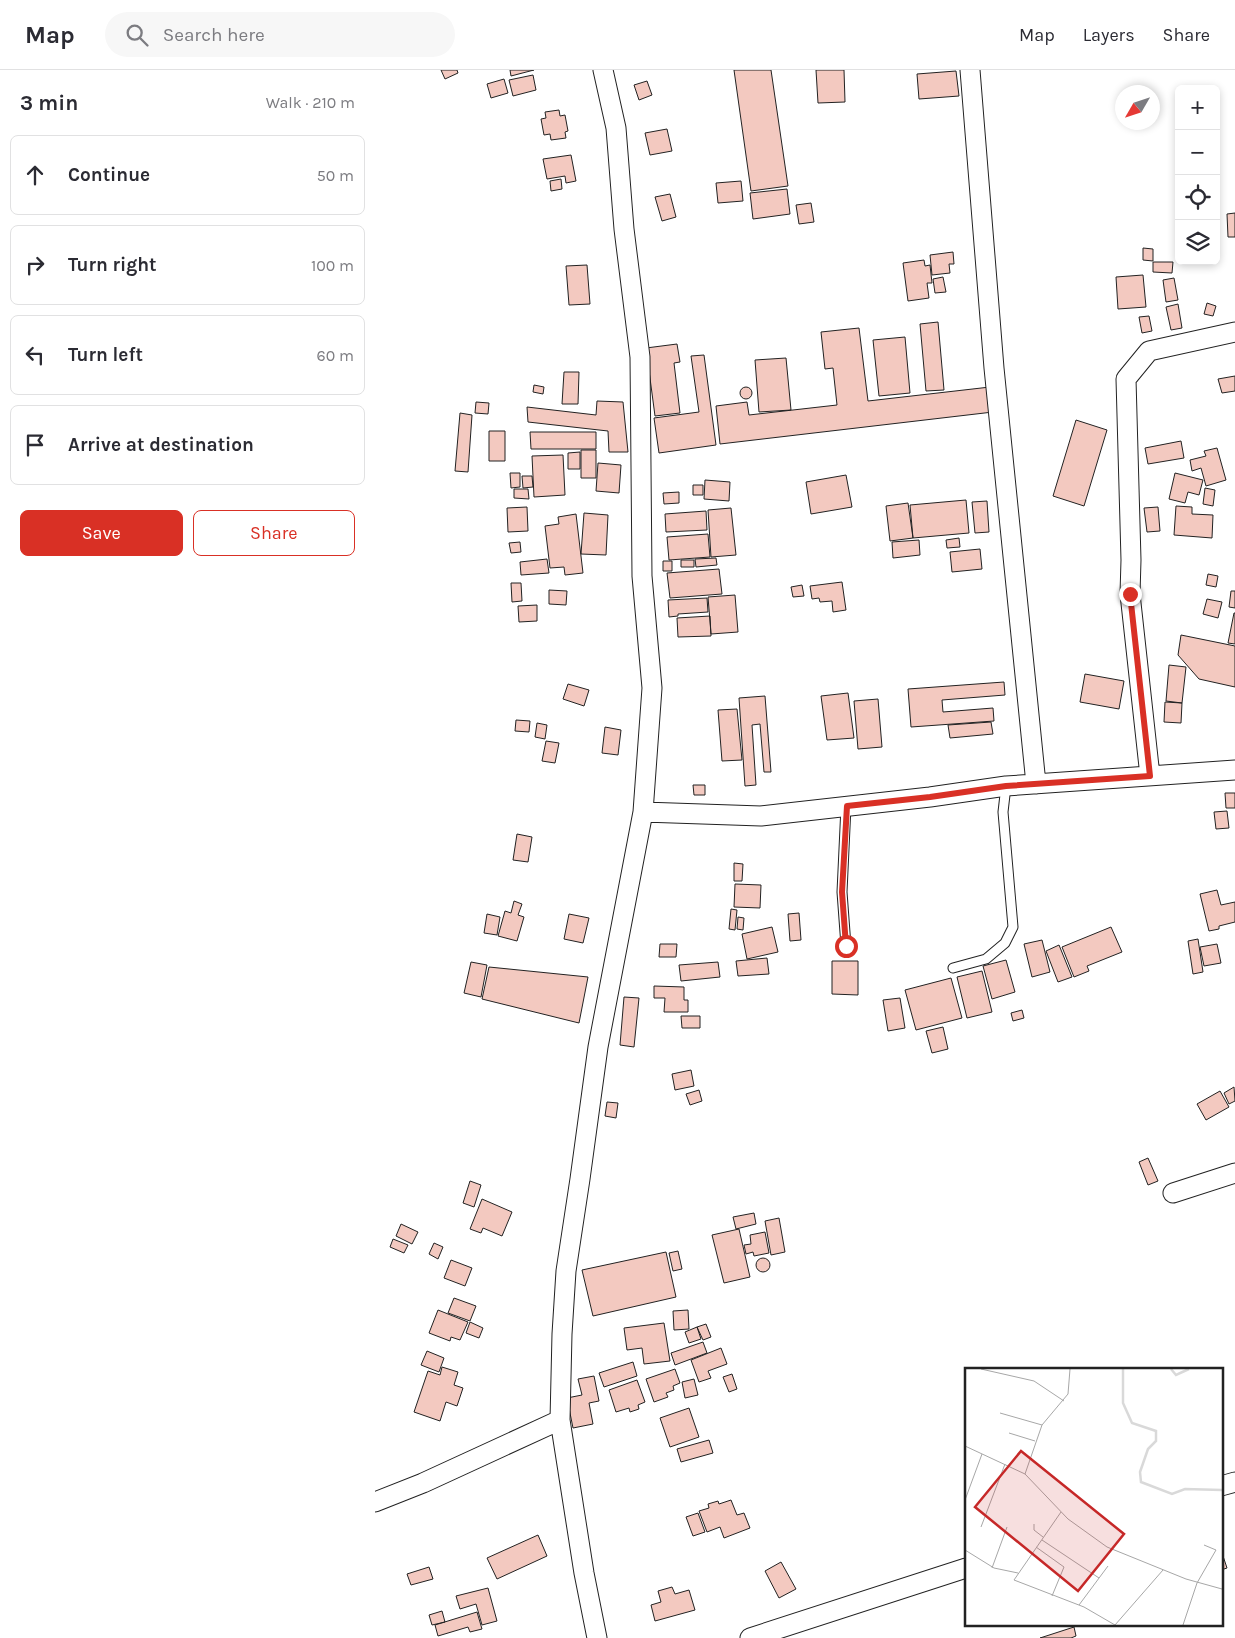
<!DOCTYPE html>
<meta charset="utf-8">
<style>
:root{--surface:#fff;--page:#f7f7f7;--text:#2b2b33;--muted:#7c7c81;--line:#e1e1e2;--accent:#d93025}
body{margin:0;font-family:Karla,sans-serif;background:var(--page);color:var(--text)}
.controls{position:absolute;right:15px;top:15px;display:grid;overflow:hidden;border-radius:8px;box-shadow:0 2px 8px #0003}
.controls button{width:45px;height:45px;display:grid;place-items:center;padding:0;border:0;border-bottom:1px solid var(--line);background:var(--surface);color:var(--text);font:25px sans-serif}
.compass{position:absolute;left:740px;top:15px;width:45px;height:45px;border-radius:50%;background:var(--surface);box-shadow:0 2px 8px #0003;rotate:231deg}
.stop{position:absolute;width:15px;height:15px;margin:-11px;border:4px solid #d93025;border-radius:50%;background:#fff}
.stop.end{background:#d93025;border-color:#fff;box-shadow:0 1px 5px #0008}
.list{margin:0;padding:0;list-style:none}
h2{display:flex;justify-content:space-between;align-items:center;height:65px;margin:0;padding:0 20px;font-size:21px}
h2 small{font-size:16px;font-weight:400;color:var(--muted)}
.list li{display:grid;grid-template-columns:32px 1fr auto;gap:15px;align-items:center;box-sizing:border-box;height:80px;margin:0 10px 10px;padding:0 10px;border:1px solid var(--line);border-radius:8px}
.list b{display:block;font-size:19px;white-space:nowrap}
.list em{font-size:16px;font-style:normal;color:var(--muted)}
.actions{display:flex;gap:10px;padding:15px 20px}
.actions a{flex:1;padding:11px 0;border:1px solid var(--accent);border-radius:8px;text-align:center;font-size:18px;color:var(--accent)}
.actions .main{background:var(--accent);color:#fff}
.icon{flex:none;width:28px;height:28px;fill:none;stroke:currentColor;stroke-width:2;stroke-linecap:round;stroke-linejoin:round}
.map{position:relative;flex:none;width:860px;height:1568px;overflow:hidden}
header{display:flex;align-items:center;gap:30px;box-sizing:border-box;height:70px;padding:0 25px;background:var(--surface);border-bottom:1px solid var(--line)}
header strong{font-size:24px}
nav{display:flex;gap:28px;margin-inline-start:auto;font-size:18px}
.search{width:350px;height:45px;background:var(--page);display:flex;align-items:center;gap:12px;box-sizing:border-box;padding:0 18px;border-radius:28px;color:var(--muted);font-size:19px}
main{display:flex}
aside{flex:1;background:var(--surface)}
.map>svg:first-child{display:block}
.building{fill:#f3c9c0;stroke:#222}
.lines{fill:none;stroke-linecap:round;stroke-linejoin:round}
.lane-casing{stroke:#222;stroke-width:11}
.street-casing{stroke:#222;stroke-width:21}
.lane{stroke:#fff;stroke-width:9}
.street{stroke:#fff;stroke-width:19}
.route{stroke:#d93025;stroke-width:6}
.inset-river{fill:none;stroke:#d9d9d9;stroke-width:2.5}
.inset-road{fill:none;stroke:#a7a7a7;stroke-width:1}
.view{fill:#c62828;fill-opacity:0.15;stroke:#c62828;stroke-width:2.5}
.inset-edge{fill:none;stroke:#222;stroke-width:2.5}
</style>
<header>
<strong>Map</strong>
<div class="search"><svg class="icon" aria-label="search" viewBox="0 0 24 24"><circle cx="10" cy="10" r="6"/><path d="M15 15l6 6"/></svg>Search here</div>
<nav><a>Map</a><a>Layers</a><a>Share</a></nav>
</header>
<main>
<aside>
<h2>3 min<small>Walk · 210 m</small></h2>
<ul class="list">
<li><svg class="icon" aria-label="ahead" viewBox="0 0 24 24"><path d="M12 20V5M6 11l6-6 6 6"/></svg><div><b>Continue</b></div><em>50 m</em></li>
<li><svg class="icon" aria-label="right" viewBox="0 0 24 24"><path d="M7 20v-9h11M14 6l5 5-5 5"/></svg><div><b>Turn right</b></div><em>100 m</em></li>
<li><svg class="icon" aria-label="left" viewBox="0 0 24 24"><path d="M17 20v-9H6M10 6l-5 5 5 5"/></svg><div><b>Turn left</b></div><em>60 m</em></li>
<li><svg class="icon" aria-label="arrive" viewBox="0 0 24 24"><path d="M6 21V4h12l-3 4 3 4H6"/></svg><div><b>Arrive at destination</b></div></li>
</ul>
<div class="actions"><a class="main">Save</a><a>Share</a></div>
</aside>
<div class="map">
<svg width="860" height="1568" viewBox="0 0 860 1568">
<rect width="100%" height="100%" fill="#fff"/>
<path class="building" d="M66,0H82L83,3L70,9Z
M135,0H159L136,6Z
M359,0H396L413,116L376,121Z
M441,0H469L470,32L443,33Z
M581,1L584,26L544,29L542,4Z
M158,5L161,20L138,26L134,10Z
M129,9L133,23L116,28L112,14Z
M272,11L277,25L264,30L259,15Z
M184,40L185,46L190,45L193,61L190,62L191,68L176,70L175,64L169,65L166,49L171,48L170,42Z
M292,59L297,81L275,85L270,63Z
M196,85L201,111L191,113L190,106L172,109L168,89Z
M186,109L187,119L176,121L175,111Z
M366,111L368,131L343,133L341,113Z
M412,119L415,144L378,149L375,123Z
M295,124L301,147L287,151L280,127Z
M436,133L439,152L424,154L421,135Z
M860,143V167H853L852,144Z
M768,178L778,179V191L768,190Z
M578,182L579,194H574L575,203L557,205L555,185Z
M549,190L550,196L555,195L557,213H552L554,228L533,231L528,193Z
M778,192H798L797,203L778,202Z
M212,195L215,234L194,235L191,196Z
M768,205L771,237L743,239L741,207Z
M568,207L571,222L560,223L558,209Z
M799,208L803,230L791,232L788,210Z
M832,233L841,236L838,246L829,244Z
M803,234L807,258L796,260L791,237Z
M774,246L777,261L767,263L764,247Z
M563,252L569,320L551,321L545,254Z
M484,258L493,331L615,317L618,342L345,374L341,336L372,332L374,345L462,335L458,298L450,299L446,262Z
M530,267L535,323L504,326L498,270Z
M302,274L305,292L299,293L305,343L280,346L271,278Z
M329,285L341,375L284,383L279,348L324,342L316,286Z
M411,288L416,340L384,342L380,290Z
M189,302H204L203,334H187Z
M860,306V321L847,323L843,309Z
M159,315L169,317L168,324L158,322Z
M365 323a6 6 0 1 1 12 0a6 6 0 1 1-12 0Z
M222,331L248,332L253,382H234L233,361L153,352L152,337L221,345Z
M101,332L114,333L113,344L100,343Z
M85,343L97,345L93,402L80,401Z
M701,350L732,360L709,436L678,426Z
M114,361H130V391H114Z
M155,362H221V379H156Z
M806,371L809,388L773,394L770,378Z
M842,378L851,410L831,416L826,398L817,401L815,390L831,386L829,381Z
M206,380H221V408H206Z
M205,382V399H193V383Z
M188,385L190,425L159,427L157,386Z
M223,393L246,395L244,423L221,421Z
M135,403H145V417L136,418Z
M800,403L828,410L824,425L813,422L810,433L794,429Z
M471,405L477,437L436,444L431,412Z
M147,406H157L158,417L148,418Z
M330,410L355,412L354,431L329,429Z
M318,415H328V425H318Z
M830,418L840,420L838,436L828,434Z
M139,419H153L154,429L139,428Z
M304,422V433L289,434L288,423Z
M591,430L594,463L538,468L535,435Z
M612,431L614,462L600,463L597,432Z
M533,433L538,468L515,471L511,436Z
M801,436L817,437V444L838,445L837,468L799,465Z
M152,437L153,461L133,462L132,438Z
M783,437L785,461L772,462L769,438Z
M356,438L361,485L336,487L333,440Z
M331,441L332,460L291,462L290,444Z
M209,443L233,445L231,485L206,484Z
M201,444L208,503L190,505L189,497L175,498L170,456L184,454L183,447Z
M333,464L335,487L294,490L292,467Z
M584,468L585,477L572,478L571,470Z
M544,470L545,485L518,488L517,472Z
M145,472L146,482L136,483L134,473Z
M605,479L607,499L577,502L575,482Z
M341,488L342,495L321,497L320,489Z
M172,489L174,503L146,505L145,492Z
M306,490H319V497H306Z
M288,491H297V501H288Z
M344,499L347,524L295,528L292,503Z
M833,504L843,506L841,517L831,515Z
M467,512L471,540L458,542L457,531L445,532L444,528L437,529L435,516Z
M136,513H146L147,531L137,532Z
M427,515L429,526L418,527L416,517Z
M174,520L192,521L191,535L174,534Z
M856,521H860V538L854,537Z
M360,525L363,562L336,564L333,527Z
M332,528L333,542L303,544V546L294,547L293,530Z
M832,529L847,532L843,548L828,544Z
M162,535V551L144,552L143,536Z
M859,543H860V574L853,573Z
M335,546L336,566L303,567L302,548Z
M806,565L860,576V617L824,609L803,585Z
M794,595L811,597L807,633L791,631Z
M710,604L749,611L744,639L705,632Z
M629,612L630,625L567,630L568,642L618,638L619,651L536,657L533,619Z
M193,614L214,620L209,636L188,629Z
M473,623L479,668L452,670L446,626Z
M390,626L396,702H389L385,654L377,655L381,715L370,716L364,628Z
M503,629L507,677L483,679L479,631Z
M790,632L807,633L806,653L789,652Z
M362,639L367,690L347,691L343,640Z
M141,650L155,651L154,662L140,661Z
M616,652L618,664L575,668L573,655Z
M162,653L172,655L170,669L160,667Z
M230,657L246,660L243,685L227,683Z
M171,671L184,673L180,693L167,691Z
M318,715H330V725H319Z
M850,723H860V738H851Z
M852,741L854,758L841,759L839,742Z
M142,764L157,767L153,792L138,790Z
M359,793L368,794L367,811H359Z
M360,814L386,815L385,838L359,837Z
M842,820L846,835L860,832V852L844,856V859L834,861L825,824Z
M139,831L147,834L143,845L149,847L142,871L123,866L130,841L136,843Z
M356,839L362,840L360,860L354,859Z
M424,843L426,870L415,871L413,844Z
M112,844L125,847L122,865L109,863Z
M194,844L214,848L208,873L189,869Z
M363,847L369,848L368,860L362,859Z
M397,857L403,882L372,889L367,864Z
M736,857L747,882L712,896L714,901L699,907L687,877Z
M823,869L828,902L818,904L813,871Z
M667,870L675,902L657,907L649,874Z
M285,874H302L301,887H284Z
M842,874L846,893L829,896L825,877Z
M684,875L697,907L683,912L671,881Z
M392,888L394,904L363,906L361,891Z
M631,890L640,922L617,929L608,896Z
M457,891H483V925L457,924Z
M96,892L112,895L106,927L89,923Z
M343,892L345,907L306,911L304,895Z
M114,897L213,907L204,953L107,929Z
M607,901L617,942L592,948L582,907Z
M576,908L587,948L541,960L530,920Z
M279,916L309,917V930H313V942H289L290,928H279Z
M249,927L264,928L259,977L245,975Z
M525,928L530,958L513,961L508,930Z
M647,940L649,948L638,951L636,943Z
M306,946H325V958H307Z
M568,957L573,979L557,983L551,961Z
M316,1000L319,1016L300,1020L297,1004Z
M859,1017L860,1031L854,1034L849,1023Z
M324,1020L327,1031L315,1035L311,1024Z
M845,1021L854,1037L831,1050L822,1034Z
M232,1032L243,1033L241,1048L230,1046Z
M773,1088L783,1111L773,1115L764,1092Z
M95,1111L106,1115L99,1137L88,1133Z
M107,1129L137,1142L127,1166L108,1158L106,1163L95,1159Z
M379,1143L381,1154L361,1159L358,1147Z
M404,1148L410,1182L396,1185L390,1151Z
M26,1154L43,1162L37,1174L21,1166Z
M364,1159L375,1207L349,1213L337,1165Z
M390,1162L394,1183L379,1186L378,1182L371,1184L369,1175L376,1174L375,1165Z
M18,1169L33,1175L29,1183L15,1177Z
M59,1173L68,1177L63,1189L54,1184Z
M303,1181L307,1199L298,1201L294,1183Z
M291,1182L301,1227L218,1246L207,1200Z
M381 1195a7 7 0 1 1 14 0a7 7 0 1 1-14 0Z
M76,1190L97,1198L90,1216L69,1208Z
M79,1228L101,1236L95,1251L73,1243Z
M63,1240L93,1252L85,1270L76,1267L75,1271L54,1263Z
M313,1240L314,1259L299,1260L298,1241Z
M95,1252L108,1258L104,1268L91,1263Z
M289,1253L295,1291L269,1294L267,1278L252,1280L249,1258Z
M331,1254L336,1267L328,1270L322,1257Z
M322,1257L326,1269L314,1273L310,1262Z
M328,1272L332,1283L300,1295L296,1283Z
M346,1278L352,1294L333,1301L336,1308L324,1312L316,1290Z
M52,1281L69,1288L64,1302L46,1295Z
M258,1292L262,1306L229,1317L224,1303Z
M67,1297L83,1302L79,1315L88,1318L82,1336L71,1332L65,1351L39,1342L53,1301L65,1305Z
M300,1299L305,1313L298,1316L299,1320L291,1323L293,1327L279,1332L271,1309Z
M357,1304L362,1319L354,1322L348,1307Z
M219,1306L224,1331L214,1333L218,1354L198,1358L192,1328L207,1325L203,1309Z
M319,1309L323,1325L310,1328L307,1312Z
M262,1310L270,1332L263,1335L264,1339L255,1342L254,1338L241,1342L234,1320Z
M314,1338L324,1367L295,1377L285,1348Z
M334,1370L338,1383L306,1392L302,1379Z
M356,1430L362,1445L369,1443L375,1458L349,1468L345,1457L332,1462L324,1441L334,1438L333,1434L343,1431L344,1434Z
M323,1443L330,1462L318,1466L311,1447Z
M163,1465L172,1486L122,1509L112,1488Z
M846,1480L852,1498L846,1500Z
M406,1492L421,1519L404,1528L390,1501Z
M54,1497L58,1509L36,1515L32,1504Z
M297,1517L300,1524L314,1520L320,1540L280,1551L276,1535L286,1532L283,1521Z
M113,1518L122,1551L107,1555L101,1534L85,1539L81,1526Z
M67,1541L70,1552L57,1555L54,1545Z
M102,1542L107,1559L95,1562L93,1557L63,1566L60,1555Z
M699,1557L701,1566L696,1568H665Z"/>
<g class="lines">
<g class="lane-casing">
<path id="lane" d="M471,876L467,822L471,736
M578,898L611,889L630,873L638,857L628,742L631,716"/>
</g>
<g class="street-casing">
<path id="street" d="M595,0L619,298L661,714
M775,706L755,524L756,490L751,309L774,281L860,262
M268,742L386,746L555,727L631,716L860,700
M798,1123L860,1103
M846,1416L860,1412
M0,1432L48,1413L185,1350
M222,1568L209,1503L185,1350L187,1264L191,1201L205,1109L223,977L268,742L277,618L267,506L265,287L249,159L241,58L228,0
M375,1568L591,1498"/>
</g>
<use href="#lane" class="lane"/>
<use href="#street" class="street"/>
</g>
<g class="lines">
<path class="route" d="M471,876L467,822L472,736L555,727L631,716L775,706L755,524"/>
</g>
<g transform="translate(590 1298)">
<rect width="258" height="258" fill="#fff"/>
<path class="inset-river" d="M158,1V35L167,55L191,63V73L183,81L175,104L176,114L207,126L220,121L257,122M206,1L211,7L224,1"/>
<path class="inset-road" d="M16,1L69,13L99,33M35,45L77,57M44,65L70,73M0,78L60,106L103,151L142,179L221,211L257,221M60,106L77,57L103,26L105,1M0,132L17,86M96,144L49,212L119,239L150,257M69,156V162L78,169M16,159L40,96M77,172L134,210M71,179L99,199L87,228M0,182L29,200L53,205M27,200L42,159M114,237L143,198M150,257L198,202M218,257L232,215L251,182L239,177"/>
<path class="view" d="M56,83L159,166L113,223L10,139Z"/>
<rect width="258" height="258" class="inset-edge"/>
</g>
</svg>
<div class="controls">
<button>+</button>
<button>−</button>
<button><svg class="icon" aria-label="locate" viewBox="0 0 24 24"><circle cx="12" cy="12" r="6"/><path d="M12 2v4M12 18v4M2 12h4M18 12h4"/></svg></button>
<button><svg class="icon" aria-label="layers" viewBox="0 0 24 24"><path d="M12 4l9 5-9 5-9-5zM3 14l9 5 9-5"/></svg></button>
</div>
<svg class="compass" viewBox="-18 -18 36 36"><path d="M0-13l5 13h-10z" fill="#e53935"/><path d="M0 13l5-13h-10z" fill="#7c7c81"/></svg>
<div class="stop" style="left:471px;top:876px"></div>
<div class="stop end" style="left:755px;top:524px"></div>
</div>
</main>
